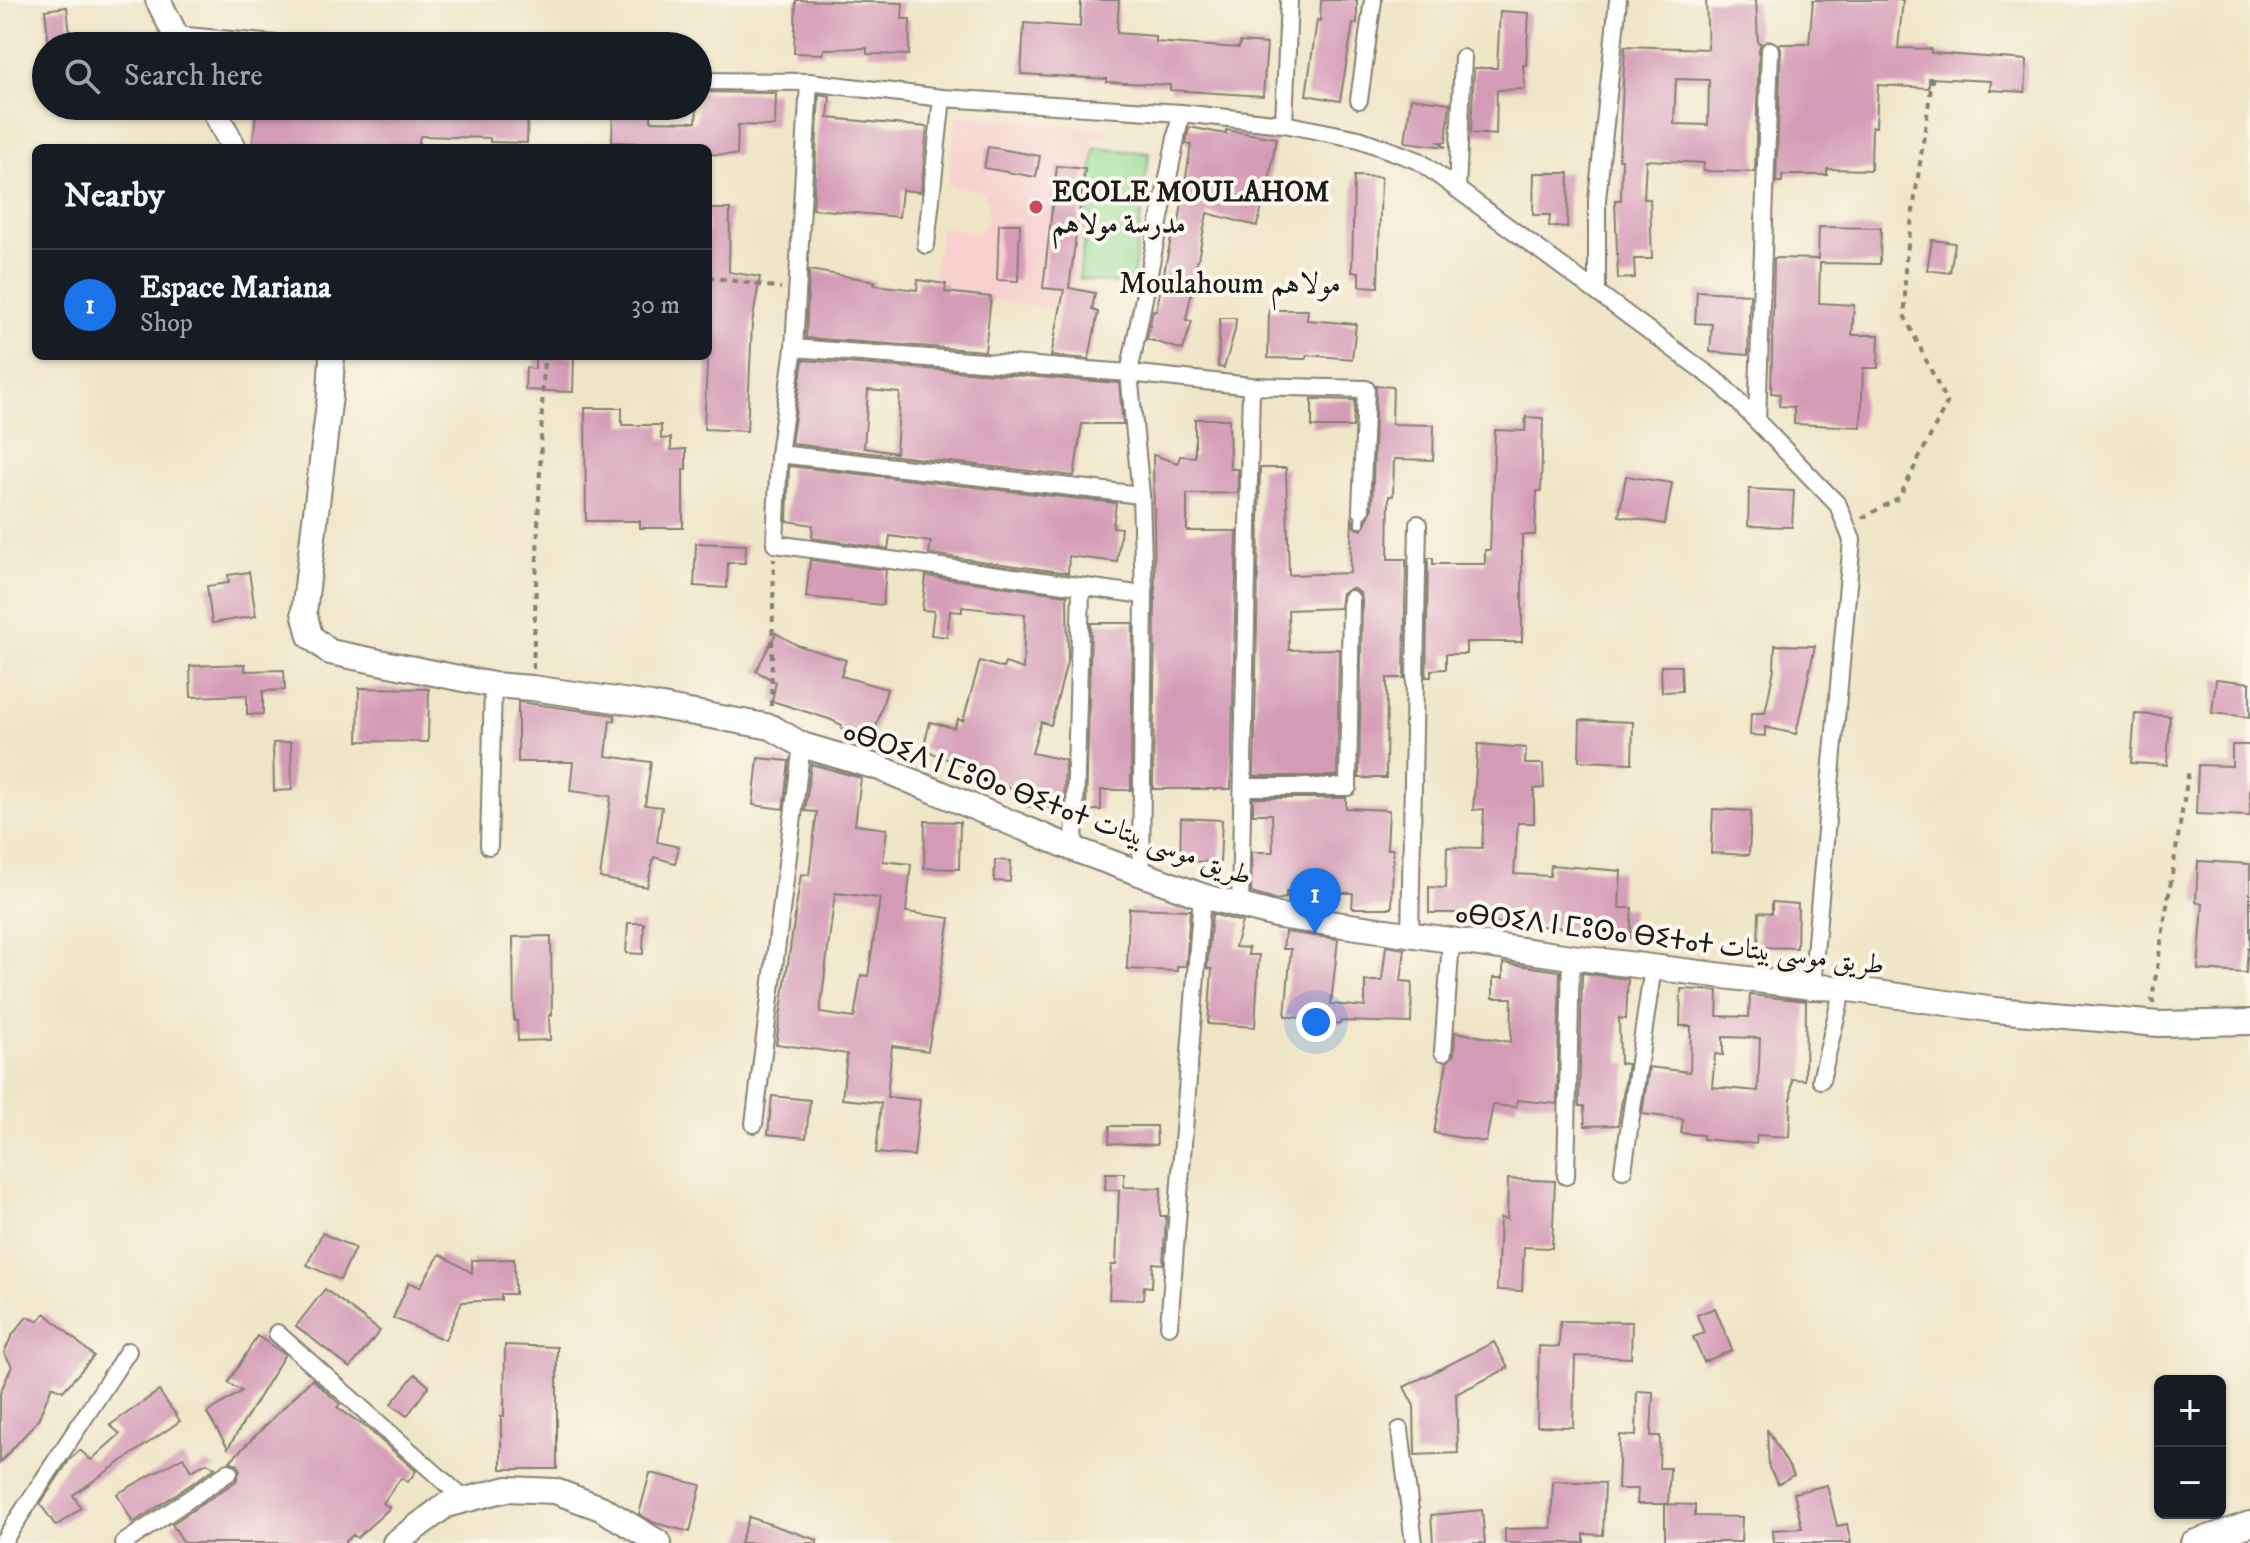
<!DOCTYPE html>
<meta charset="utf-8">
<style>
:root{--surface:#171b24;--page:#20242c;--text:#f1f3f6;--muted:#9ea1a6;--line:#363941;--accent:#1a73e8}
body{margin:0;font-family:"IM FELL DW Pica",Amiri,"Noto Sans Tifinagh",serif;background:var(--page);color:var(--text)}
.controls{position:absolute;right:24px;bottom:24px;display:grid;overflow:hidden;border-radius:12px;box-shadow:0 2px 6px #0004}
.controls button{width:72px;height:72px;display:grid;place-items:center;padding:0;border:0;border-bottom:2px solid var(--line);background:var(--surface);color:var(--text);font:40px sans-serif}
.you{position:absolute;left:1316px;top:1022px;width:28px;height:28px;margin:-20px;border:6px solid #fff;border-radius:50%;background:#1a73e8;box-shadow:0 0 0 12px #1a73e833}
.badge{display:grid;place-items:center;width:52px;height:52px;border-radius:50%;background:var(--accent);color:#fff;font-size:26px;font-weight:700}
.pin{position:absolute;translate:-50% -66px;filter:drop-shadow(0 2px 4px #0008)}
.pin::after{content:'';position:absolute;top:42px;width:28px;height:24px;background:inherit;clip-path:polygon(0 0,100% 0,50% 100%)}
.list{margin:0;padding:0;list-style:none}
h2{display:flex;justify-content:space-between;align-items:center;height:104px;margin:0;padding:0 32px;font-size:34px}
h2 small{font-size:26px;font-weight:400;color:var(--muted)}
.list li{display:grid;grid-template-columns:52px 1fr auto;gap:24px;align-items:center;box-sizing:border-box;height:112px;padding:0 32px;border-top:2px solid var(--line)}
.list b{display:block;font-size:30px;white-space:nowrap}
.list p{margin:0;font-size:26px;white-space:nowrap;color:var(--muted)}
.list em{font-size:26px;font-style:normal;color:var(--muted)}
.icon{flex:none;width:44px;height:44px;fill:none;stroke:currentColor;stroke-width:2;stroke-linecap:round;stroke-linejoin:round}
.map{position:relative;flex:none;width:2250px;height:1543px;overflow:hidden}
.search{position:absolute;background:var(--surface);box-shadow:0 2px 6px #0004;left:32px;top:32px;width:680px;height:88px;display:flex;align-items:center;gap:20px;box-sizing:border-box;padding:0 28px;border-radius:44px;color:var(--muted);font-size:30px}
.panel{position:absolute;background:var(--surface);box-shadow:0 2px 6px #0004;left:32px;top:144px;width:680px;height:216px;border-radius:12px}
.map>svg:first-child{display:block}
.built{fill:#f7d0cf}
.green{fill:#97dd96;stroke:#5a7c59;stroke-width:2}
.building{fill:#d49bb6;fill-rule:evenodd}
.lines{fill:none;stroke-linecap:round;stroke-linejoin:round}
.lane-casing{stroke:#868072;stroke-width:12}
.street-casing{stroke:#868072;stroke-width:20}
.secondary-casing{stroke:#868072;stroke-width:28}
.path{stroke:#868072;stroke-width:4;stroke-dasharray:6 6;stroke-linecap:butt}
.lane{stroke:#fff;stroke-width:8}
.street{stroke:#fff;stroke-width:16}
.secondary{stroke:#fff;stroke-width:24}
.poi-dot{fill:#d1495b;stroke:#fbf7ec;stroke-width:3}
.labels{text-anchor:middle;stroke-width:8;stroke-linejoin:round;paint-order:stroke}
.poi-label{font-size:28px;font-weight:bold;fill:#1c1c1c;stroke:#fbf7ec;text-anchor:start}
.street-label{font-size:28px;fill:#1c1c1c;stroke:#fbf7ec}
.neighbourhood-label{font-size:30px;fill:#1c1c1c;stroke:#fbf7ec}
</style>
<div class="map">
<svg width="2250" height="1543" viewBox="0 0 2250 1543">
<rect width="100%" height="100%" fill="#fbf7ec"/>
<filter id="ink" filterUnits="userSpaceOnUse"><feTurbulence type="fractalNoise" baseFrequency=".0125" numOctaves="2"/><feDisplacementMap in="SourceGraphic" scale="16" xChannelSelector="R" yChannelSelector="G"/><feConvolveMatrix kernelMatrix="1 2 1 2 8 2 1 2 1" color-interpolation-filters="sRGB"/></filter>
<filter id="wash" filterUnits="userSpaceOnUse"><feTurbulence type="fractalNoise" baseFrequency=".006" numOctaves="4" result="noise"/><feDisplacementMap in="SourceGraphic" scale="32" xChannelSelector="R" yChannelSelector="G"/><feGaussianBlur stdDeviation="1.8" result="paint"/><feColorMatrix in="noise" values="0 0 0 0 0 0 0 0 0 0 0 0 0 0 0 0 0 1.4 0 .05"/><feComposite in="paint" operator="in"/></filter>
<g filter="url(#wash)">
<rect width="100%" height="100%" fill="#efe5c7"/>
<path class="built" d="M957,116L1108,129V139L1094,138L1071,310L931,293L941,227L973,233L983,229L988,216V199L982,190L947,185Z"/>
<path class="green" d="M1095,148L1149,153L1132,286L1079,279Z"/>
<g id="blocks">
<path class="building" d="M796,0L903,3L902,19H910L909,55L867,54V48L824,49L823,54L794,53Z
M1081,0H1119L1117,33L1155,36V42L1239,48L1240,42L1267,44L1263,96L1170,90V85L1107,82V79L1021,74L1024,23L1080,27Z
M1321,0H1357V24H1353L1340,101L1306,95L1317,20L1320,21Z
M1706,0H1756L1758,43H1761L1759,50L1755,172L1703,171L1704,163L1646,160L1644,199H1650L1652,259H1634L1635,278L1618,279L1615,200H1621L1622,159H1619L1625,46L1708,49ZM1676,79L1709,80L1708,125L1674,124Z
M1813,0H1903L1898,48L1931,49V53L2027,60L2025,92L1990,90L1991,81L1929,78V88L1878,85L1876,127H1872L1871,170L1827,169V175H1782V182H1776L1781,50L1779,44H1809Z
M67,7L71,45L49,46L45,10Z
M1500,11L1529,13L1526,65H1523L1525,89L1497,90L1496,135L1471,133L1474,68H1497Z
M698,92L776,93L775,126L738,125L737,155L708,154V148H696V145L612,142L613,106H651V121L696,122Z
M819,94L830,96L828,118L927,127L921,192L902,190L899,217L813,209Z
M1411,98L1450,103L1446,142H1439L1446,147L1405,142Z
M262,106H331L377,111V106H528L527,143L490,142V138L420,136L418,148H252L256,114H261Z
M1189,127L1226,134V130L1276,138L1270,176L1257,226L1207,213L1186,320L1192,321L1183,350L1147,339L1153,310L1156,311L1172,234L1177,235L1191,145L1186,144Z
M988,147L1040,156L1036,177L984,168Z
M1057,166L1085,169L1069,288L1095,293L1092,310L1098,312L1089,359L1051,356L1064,290L1043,288Z
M1534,173H1569L1567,227H1549L1550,215H1533Z
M1354,176L1381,177L1378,287L1359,286V272H1352Z
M708,209H730L729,272L760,277L752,324L747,431L704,429L710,301H708Z
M999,224H1020L1018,281L997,280Z
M1819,227L1881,228L1880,264L1820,263L1819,303L1854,305L1852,335H1879L1878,368H1863L1861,427L1794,424V407L1779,406L1780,394L1771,393L1774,258L1818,259Z
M1932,240L1955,243L1950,273L1927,270Z
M809,270L875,281L874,285L917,290L918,280L946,284L945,292L991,297L985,351L806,338Z
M1697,291L1750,294L1748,355L1710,352L1712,324L1695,323Z
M1269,310H1308L1307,320L1356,324L1352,359L1307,355L1306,359L1268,358Z
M1220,318H1236L1235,330L1224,368L1218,367Z
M535,356H574L573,392L525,390L526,368L535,369Z
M803,360L1119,383L1123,424H1082L1074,476L791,444ZM868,390L900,393L896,453L864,448Z
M1376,386L1393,387L1392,424L1434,425L1433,460L1394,459L1393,496H1389L1388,559H1406L1404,678H1387L1386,778H1359L1362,599L1360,593L1352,588L1342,593L1340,608L1288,610L1289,650L1339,649L1337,776H1254L1260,468H1286L1289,575L1350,573L1352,516L1354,527L1362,530L1372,510Z
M1312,399L1355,400L1353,427H1312Z
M585,408H622V425H661V439L671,438V450L686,449V469H683V528H640V521H586Z
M1526,417L1543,418L1541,491H1537L1535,535H1522V642H1466V654H1446V669L1431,670V677H1426L1428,558H1433V564H1485V550H1490L1495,430L1525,431Z
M1195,419H1229L1230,469H1238V493L1187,494V531H1237L1231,789H1153L1155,595L1153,455L1178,463L1180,456L1195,457Z
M789,466L1116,503L1113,527L1121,528L1117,562L1069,556L1068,573L929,554L931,542L890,536L888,549L812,538L813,525L787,521Z
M1626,476L1672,483L1665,524L1619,516Z
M1749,489L1794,491L1792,527L1748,526Z
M696,543L746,545L745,563H728L727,588L694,586Z
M810,560L886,570L883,605L806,597Z
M249,572L256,616L212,623L207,586L229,583L228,575Z
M926,576L1067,595L1068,658L1051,725L1041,722L1032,753L1065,760L1064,810L1026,806L1029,793L994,784L995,779L923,749L930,722L954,728L958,719L963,721L980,661L1003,668L1005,663L1023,669L1025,614L962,607V612L950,611L947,637L931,635L934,611L922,610Z
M1091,623H1133L1131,790H1101V810H1086Z
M776,633L797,645L846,660L841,676L887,689L873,738L841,729L842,725L829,719L772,701L776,682L756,671Z
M1775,645L1815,646L1796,734L1765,727V736L1750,735L1751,713H1765L1774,669Z
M245,664V671L284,670L285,690L263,691V714L247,715V695L191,697L190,666Z
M1661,666H1681L1682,691L1662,692Z
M2216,679L2250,683V717L2212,713Z
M359,688L429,689L428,742L358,741Z
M518,702L615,715V721L610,720L606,756L651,762L645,805L662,807L657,842L679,847L675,863L654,857L647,887L600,878L611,796L570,791L573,762H518Z
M2135,714L2170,716L2167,765L2131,763Z
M1580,720L1633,722L1632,763L1579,761Z
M291,742L292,790L274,791L273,743Z
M1478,744L1526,748L1525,764H1543L1544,788L1534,789V823H1518L1514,874L1550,876L1551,865L1621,871L1619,908H1632L1630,938L1591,937L1592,930L1462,920L1463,913H1429V887L1446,888L1447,847L1482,848L1484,809L1473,810Z
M2232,745H2250V816L2196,814L2198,765L2232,766Z
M758,758L789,761L783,809L753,805Z
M811,764L861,778L855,825L887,829L883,861L911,864L906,912L950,918L928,1051L892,1046L887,1097L920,1100L914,1156L876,1153L881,1103L842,1099L847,1054L776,1044L801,874L809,875L817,812L805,811ZM835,893L880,898L868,976L861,975L854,1018L820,1013Z
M1253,798H1346V808L1389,810L1387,849H1393L1392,908H1352L1353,893L1286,892V898L1276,900L1251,893L1252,852H1273L1272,814H1253Z
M1713,809L1751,811L1749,855L1711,853Z
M1181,818L1222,820L1220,862L1180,861Z
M925,821L960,822L959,869L924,868Z
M995,860L1011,861L1010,882L994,881Z
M2198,861L2250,864V949L2248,948L2246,973L2198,970L2203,903L2196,902Z
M1772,902L1798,904L1797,948L1758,947L1759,912L1772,913Z
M1129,908L1190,910L1186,966H1177V971L1127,969Z
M1212,914L1242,922L1235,947L1249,948L1248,955H1259L1255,1027L1208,1024L1212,969L1207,968Z
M628,923H644L643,954L626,953Z
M1285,932L1338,939L1331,1004L1365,1007V981H1382L1386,946L1405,949L1401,981L1412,982L1411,1023L1341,1021L1340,1024L1285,1016L1291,949H1283Z
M551,936L552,1015H549L550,1040L518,1041L517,1021H514L513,937Z
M1503,963L1560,971L1557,1104L1517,1100L1516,1107L1493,1105L1486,1142L1434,1133L1447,1062L1454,1054L1455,1032L1511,1042L1512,998H1493V978H1503Z
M1582,973L1628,979L1626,1019L1619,1018L1620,1063L1628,1064L1618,1125L1585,1126L1584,1106H1579Z
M1681,989L1718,991L1717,1016L1749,1017L1750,995L1806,1001L1805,1080L1792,1079L1789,1137L1757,1135L1756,1144L1703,1139V1135L1681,1133L1683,1119L1642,1114L1649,1067L1690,1072L1691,1026H1680ZM1723,1037L1760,1038L1758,1091L1712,1087L1715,1054L1723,1055Z
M772,1096L810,1100L806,1138L768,1134Z
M1110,1126H1156L1157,1145L1109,1143Z
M1106,1173H1124V1187L1161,1188L1160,1216H1166L1163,1264L1153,1263L1152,1287L1144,1286L1143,1300L1109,1299L1111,1265H1116L1119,1190H1105Z
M1508,1179L1555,1181L1552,1248L1524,1247L1522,1291L1497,1290L1500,1218L1507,1219Z
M322,1233L355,1248L340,1280L307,1265Z
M440,1254L472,1273V1260L514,1259L515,1294H501V1300L462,1302L445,1340L393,1318L409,1282L420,1287Z
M325,1289L380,1331L350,1368L296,1326Z
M1715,1308L1732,1350L1704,1362L1693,1337L1704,1333L1697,1315Z
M45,1313L94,1356L63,1391L52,1386L38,1420L0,1463V1393L12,1366L4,1353L12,1335L27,1317L38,1321Z
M1560,1321L1632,1322L1631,1358L1575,1356L1573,1427L1537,1426L1539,1346L1559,1347Z
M257,1336L285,1354L228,1448L207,1413L242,1391L228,1383Z
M1494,1342L1508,1368L1456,1394L1458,1453L1415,1455L1414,1406L1404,1387Z
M505,1345L557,1347V1469H501V1416H504Z
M415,1374L429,1386L407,1416L391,1404Z
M312,1379L340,1404L337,1407L367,1428L416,1471L408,1482L401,1478L383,1503L390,1508L357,1538L353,1535L344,1543H184L172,1524L236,1481L240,1470L238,1465L230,1461Z
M159,1391L180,1421L73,1495L81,1508L56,1526L40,1504L70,1459L80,1450L91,1460L120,1434L110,1425Z
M1637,1391L1653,1392L1651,1436H1660L1659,1468H1670L1668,1504H1637L1638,1489H1618L1620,1435L1636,1436Z
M1767,1429L1794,1475L1778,1484L1769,1468Z
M183,1457L191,1471L207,1463L215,1468L133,1523L117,1494Z
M650,1473L701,1485L690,1532L655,1523L639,1514Z
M1553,1481L1605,1483L1603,1535L1584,1534V1543H1505V1529L1551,1528Z
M1827,1485L1837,1526L1847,1524L1851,1543H1774L1773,1530L1802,1528L1794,1493Z
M1665,1504L1695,1505V1516L1742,1517L1741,1542H1665Z
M1482,1510L1485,1543H1433L1431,1515Z
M749,1517L817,1540V1543H740Z"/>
</g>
</g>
<g filter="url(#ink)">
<use href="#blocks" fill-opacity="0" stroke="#868072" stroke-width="2"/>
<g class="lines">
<g class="lane-casing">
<path id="lane" d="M1360,523L1361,510"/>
</g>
<g class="street-casing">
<path id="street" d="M175,35L299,46
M698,81L809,82L942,98L1181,113L1284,124L1359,139L1419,161L1721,384L1838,505L1852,540L1812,987
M809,82L794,348L779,454L775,544L1144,595
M1359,100L1373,0
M1284,124L1289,0
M1457,189L1463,58
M926,245L942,98
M1597,292V199L1618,0
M794,348L1129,373L1251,386L1366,389L1361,510
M1757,421L1770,50
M779,454L1141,495
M1245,787H1348L1351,599
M489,846L493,685
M1074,849L1081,589
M1141,872L1144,595L1141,495L1129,373L1181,113
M1240,906L1251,386
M1410,935L1418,524
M1443,1052L1451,941
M1821,1080L1843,988
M754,1124L802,745
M1623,1170L1653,967
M1566,1176L1571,957
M1169,1326L1202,896
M277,1333L465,1500
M1400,1430L1414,1543
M2,1543L128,1351
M124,1543L229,1472"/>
</g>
<g class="secondary-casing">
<path id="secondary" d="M158,0L181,46
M212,106L234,148
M332,356L330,395L304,612L310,636L330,652L493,685L532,688L651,705L771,727L802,745L880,768L1074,849L1202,896L1279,916L1571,957L1812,987L1843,988L1995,1010L2159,1024L2250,1022
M395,1543L446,1505L507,1489L555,1491L601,1508L659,1543
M2193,1543L2250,1524"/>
</g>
<path class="path" d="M708,277L781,288
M1862,518L1899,498L1947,403L1905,317V266L1933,74
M533,669L544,356
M771,706L774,559
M2154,1004L2152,999L2189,769"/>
<use href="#lane" class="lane"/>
<use href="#street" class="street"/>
<use href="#secondary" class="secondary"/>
</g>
</g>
<circle class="poi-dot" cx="1036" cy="207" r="8"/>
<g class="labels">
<g class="poi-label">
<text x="1052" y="201">ECOLE MOULAHOM<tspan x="1052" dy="32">مدرسة مولاهم</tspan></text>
</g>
<g class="street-label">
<text transform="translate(1048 802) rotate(20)" y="10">ⴰⴱⵔⵉⴷ ⵏ ⵎⵓⵙⴰ ⴱⵉⵜⴰⵜ طريق موسى بيتات</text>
<text transform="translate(1670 938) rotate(7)" y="10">ⴰⴱⵔⵉⴷ ⵏ ⵎⵓⵙⴰ ⴱⵉⵜⴰⵜ طريق موسى بيتات</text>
</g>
<g class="neighbourhood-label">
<text x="1230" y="293">Moulahoum مولاهم</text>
</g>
</g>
</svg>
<div class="controls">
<button>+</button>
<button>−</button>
</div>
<div class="you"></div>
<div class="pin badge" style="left:1315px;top:934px">1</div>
<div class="search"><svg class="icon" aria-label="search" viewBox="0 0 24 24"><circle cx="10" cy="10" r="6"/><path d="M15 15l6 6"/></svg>Search here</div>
<section class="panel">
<h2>Nearby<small></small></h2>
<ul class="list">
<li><span class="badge">1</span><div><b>Espace Mariana</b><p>Shop</p></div><em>30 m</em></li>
</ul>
</section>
</div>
